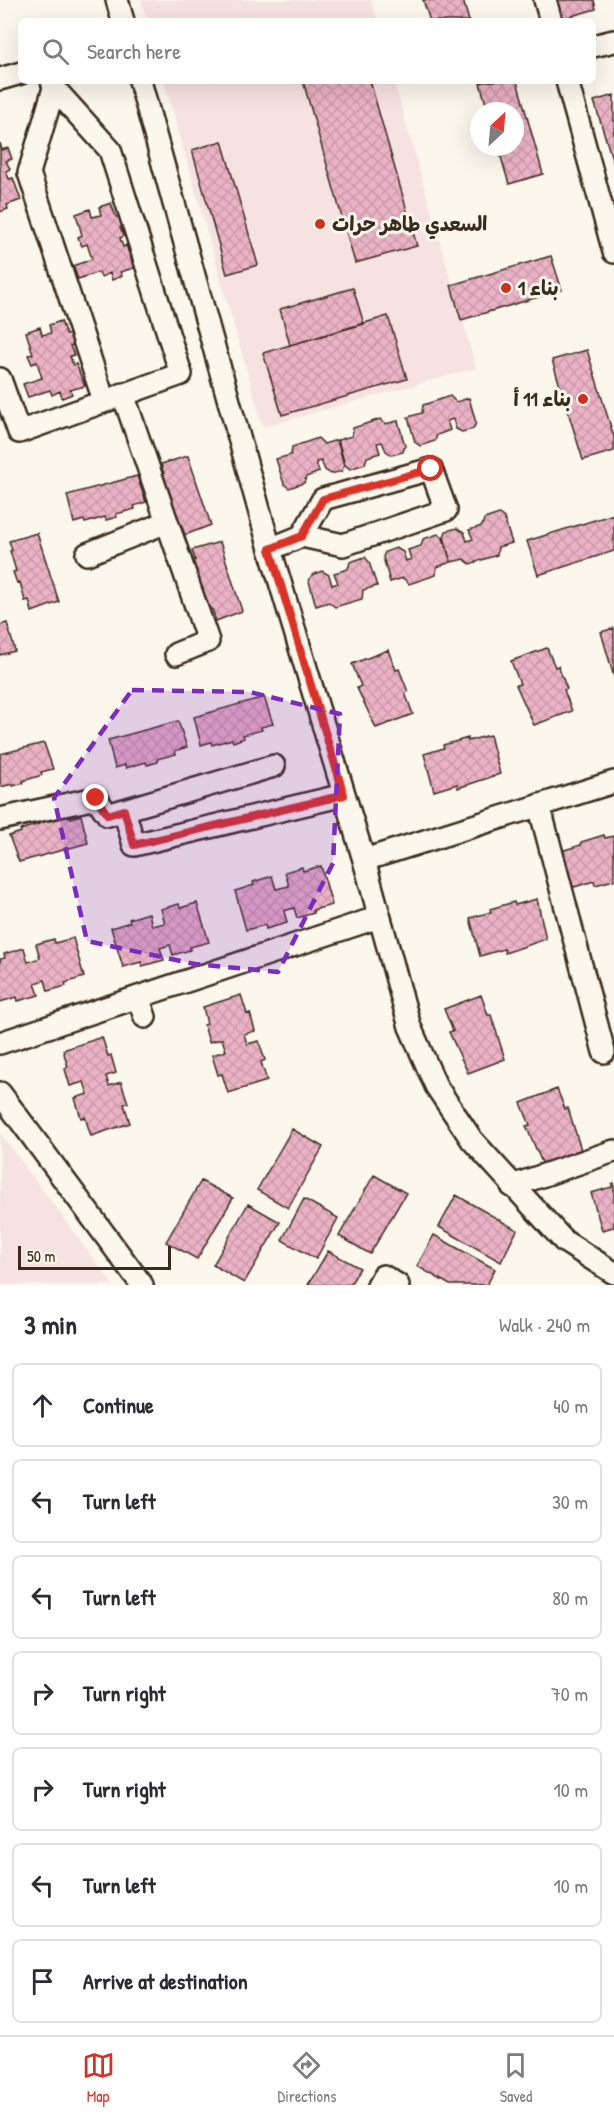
<!DOCTYPE html>
<meta charset="utf-8">
<style>
:root{--surface:#fff;--page:#f7f7f7;--text:#2b2b33;--muted:#7c7c81;--line:#e1e1e2;--accent:#d93025}
body{margin:0;font-family:"Patrick Hand","Playpen Sans Arabic",sans-serif;background:var(--page);color:var(--text)}
.compass{position:absolute;left:470px;top:102px;width:54px;height:54px;border-radius:50%;background:var(--surface);box-shadow:0 6px 24px #0002;rotate:26deg}
.scale{position:absolute;left:18px;bottom:15px;width:153px;box-sizing:border-box;padding-left:6px;border:3px solid #3b2a1e;border-top:0;font-size:16px;line-height:21px;white-space:nowrap;color:#3b2a1e;-webkit-text-stroke:4px #fbf7ec;paint-order:stroke}
.stop{position:absolute;width:18px;height:18px;margin:-14px;border:4px solid #d93025;border-radius:50%;background:#fff}
.stop.end{background:#d93025;border-color:#fff;box-shadow:0 2px 6px #0008}
.list{margin:0;padding:0;list-style:none}
h2{display:flex;justify-content:space-between;align-items:center;height:78px;margin:0;padding:0 24px;font-size:26px}
h2 small{font-size:20px;font-weight:400;color:var(--muted)}
.list li{display:grid;grid-template-columns:39px 1fr auto;gap:18px;align-items:center;box-sizing:border-box;height:84px;margin:0 12px 12px;padding:0 12px;border:2px solid var(--line);border-radius:9px}
.list b{display:block;font-size:22px;white-space:nowrap}
.list em{font-size:20px;font-style:normal;color:var(--muted)}
.icon{flex:none;width:33px;height:33px;fill:none;stroke:currentColor;stroke-width:2;stroke-linecap:round;stroke-linejoin:round}
.map{position:relative;flex:none;width:614px;height:1285px;overflow:hidden}
.search{position:absolute;background:var(--surface);box-shadow:0 6px 24px #0002;left:18px;right:18px;top:18px;height:66px;display:flex;align-items:center;gap:15px;box-sizing:border-box;padding:0 21px;border-radius:9px;color:var(--muted);font-size:22px}
.sheet{height:750px;background:var(--surface)}
nav{display:flex;justify-content:space-around;align-items:center;box-sizing:border-box;height:84px;border-top:2px solid var(--line);background:var(--surface);font-size:16px;color:var(--muted)}
nav a{display:grid;justify-items:center;gap:3px}
nav .on{color:var(--accent)}
.map>svg:first-child{display:block}
.built{fill:#f6e2e1}
.building{fill:url(#building-cross-hatch);stroke:#3b2a1e;stroke-width:1.5}
.lines{fill:none;stroke-linecap:round;stroke-linejoin:round}
.minor-casing{stroke:#3b2a1e;stroke-width:26}
.minor{stroke:#fbf7ec;stroke-width:21}
.route{stroke:#d93025;stroke-width:8}
.marked{fill:#7b2cbf;fill-opacity:0.2;stroke:#7b2cbf;stroke-width:4.5;stroke-dasharray:12 8;stroke-linejoin:round}
.poi-dot{fill:#c8321e;stroke:#fbf7ec;stroke-width:2}
.labels{text-anchor:middle;stroke-width:6;stroke-linejoin:round;paint-order:stroke}
.poi-label{font-size:20px;font-weight:bold;fill:#3b2a1e;stroke:#fbf7ec;text-anchor:start}
</style>
<div class="map">
<svg width="614" height="1285" viewBox="0 0 614 1285">
<defs>
<pattern id="building-cross-hatch" width="8" height="8" patternUnits="userSpaceOnUse" patternTransform="scale(1.5)"><rect width="8" height="8" fill="#ebb2c6"/><path d="M0 0l8 8M0 8l8-8" fill="none" stroke="#ca99aa"/></pattern>
</defs>
<rect width="100%" height="100%" fill="#fbf7ec"/>
<filter id="ink" filterUnits="userSpaceOnUse"><feTurbulence type="fractalNoise" baseFrequency=".0167" numOctaves="2"/><feDisplacementMap in="SourceGraphic" scale="12" xChannelSelector="R" yChannelSelector="G"/><feConvolveMatrix kernelMatrix="1 2 1 2 8 2 1 2 1" color-interpolation-filters="sRGB"/></filter>
<g filter="url(#ink)">
<path class="built" d="M141,0H371L377,21H147Z
M164,81H394L476,368L263,427Z
M0,1133L113,1285H0Z"/>
<path class="building" d="M423,0H463L469,21H430Z
M555,0H594L596,9L561,19Z
M303,81H370L417,246L355,263Z
M489,81H517L543,174L509,184L498,147H515V111H488L480,83Z
M614,95V165L594,101Z
M222,141L258,265L227,274L192,150Z
M0,143L2,150L8,148L12,159L6,161L10,169L6,171L9,179L13,178L21,200L7,205L8,209L0,212Z
M111,203L116,217L121,216L125,226L120,228L124,236L120,238L123,247L126,245L134,268L120,272L122,276L112,280L110,273L101,277L99,272L78,279L73,266L92,259L87,244L82,246L78,237L82,235L76,214L90,209L92,217L101,215L99,207Z
M551,256L562,290L461,320L451,285Z
M353,288L364,324L290,345L280,309Z
M388,316L407,379L282,415L263,353Z
M61,321L66,335L72,334L76,344L70,346L74,355L70,356L73,365L76,364L85,386L70,390L72,394L62,398L60,391L52,395L50,390L28,397L23,384L42,378L37,362L32,364L28,355L33,354L26,332L40,327L42,335L51,333L49,325Z
M587,350L614,437V451L583,460L552,360Z
M450,396L456,402L469,398L476,423L473,429L462,432L456,429L453,419L447,421L450,430L437,435L435,441L420,446L415,442L408,417L422,413L423,405Z
M380,419L385,424L398,421L405,446L403,452L392,455L386,451L382,442L377,443L380,453L367,457L365,464L350,469L345,465L338,440L352,436L353,428Z
M318,438L324,444L337,440L344,465L342,471L331,474L325,470L321,461L316,462L319,472L306,477L304,483L289,488L284,484L276,459L291,455L292,447Z
M188,456L211,525L185,535L181,524H178L161,475L164,474L161,464Z
M137,476L146,502L134,506L135,509L116,514L117,517L106,520L105,517L85,523L84,520L74,523L67,495Z
M499,514L504,518L512,543L498,547L497,555L470,564L464,559L451,562L444,537L446,531L457,528L464,532L467,541L473,539L469,530L482,526L484,519Z
M614,514V551L538,575L527,541Z
M37,533L59,602L32,612L29,600L25,601L20,582L17,583L13,572L16,571L10,551L12,550L9,541Z
M438,534L443,538L451,562L437,567L436,575L409,584L403,578L390,582L383,557L385,552L396,548L403,552L406,561L411,559L408,550L421,546L423,539Z
M220,542L242,611L216,621L212,609L209,610L203,592L200,593L197,582L199,581L192,561L195,560L192,550Z
M365,557L369,562L377,586L363,590L362,599L335,607L329,602L316,606L309,581L312,575L322,571L329,575L332,585L338,583L334,573L348,569L350,562Z
M7,623L15,651L0,655V625Z
M614,628V677L601,632Z
M547,648L555,667L558,666L567,689L564,690L572,711L534,725L516,685L520,684L511,661Z
M388,650L396,670L399,669L408,692L405,693L413,714L376,728L357,688L361,686L352,664Z
M264,697L273,724L261,727L262,730L243,735L244,738L233,742L232,739L212,745L211,742L201,745L194,717Z
M178,721L187,747L175,751L176,754L157,759L158,762L147,765L146,762L126,768L125,765L115,768L108,740Z
M490,735L500,774L458,788L457,784L434,791L424,754L444,748L443,745L468,738V741Z
M44,743L53,769L41,772L42,775L23,781L24,783L13,786V784L0,787V754Z
M70,815L71,818L81,815L88,843L19,862L9,836L21,832L20,830L39,824L38,821L49,818L50,821Z
M604,835L605,838L614,836V880L595,885L594,881L571,888L561,851L581,845V842Z
M321,866L332,905L313,910L314,913L297,918L294,908L284,911L287,923L266,929L265,925L246,930L235,891L254,885L253,882L272,876L276,889L289,886L285,872L302,867L303,871Z
M537,899L546,939L505,953L504,949L480,956L470,918L491,912L490,909L514,902L515,905Z
M197,903L209,942L190,947V950L173,955L170,945L160,948L164,960L142,966L141,962L123,967L111,928L130,922L129,919L149,913L152,926L165,923L161,909L179,904L180,908Z
M73,938L84,977L65,983L66,986L48,991L45,980L35,983L39,995L18,1001L17,997L0,1002V959L5,958L4,954L24,948L28,962L40,958L36,944L54,939L55,943Z
M241,995L247,1014L250,1013L255,1031L244,1034L247,1044L259,1041L265,1060L261,1062L267,1081L228,1093L222,1074L218,1075L212,1055L226,1051L222,1039L209,1042L204,1025L207,1024L203,1007Z
M481,995L488,1015H491L505,1059L468,1073L449,1032L453,1031L444,1009Z
M102,1037L108,1056L111,1055L116,1073L106,1076L109,1086L121,1082L128,1103L124,1104L130,1123L91,1136L85,1117L81,1118L75,1098L88,1094L84,1082L70,1086L65,1069L68,1067L63,1050Z
M557,1089L565,1109L568,1108L582,1153L544,1167L526,1126L530,1125L521,1103Z
M292,1129L323,1147L288,1208L257,1190Z
M374,1175L406,1193L370,1254L339,1236Z
M201,1181L233,1198L197,1259L166,1242Z
M614,1183V1227L602,1230L591,1193L612,1187V1184Z
M456,1195L517,1230L501,1262L439,1227Z
M304,1199L338,1218L316,1259L282,1240Z
M248,1204L280,1222L244,1283L213,1265Z
M434,1235L495,1269L487,1285H450L417,1266Z
M328,1251L360,1268L350,1285H308Z"/>
<g class="lines">
<g class="minor-casing">
<path id="minor" d="M117,0L123,21
M545,0L551,21
M593,46L614,41
M0,79L21,73
M140,81L270,549L364,860L410,1027L436,1086L472,1140L564,1241L614,1273
M567,81L614,252
M54,88L29,173L104,401
M0,379L19,432L181,374L110,150L54,88L52,81
M123,394L208,641L176,654
M270,549L302,536L343,545L446,510L431,469L323,499L302,536
M87,554L167,522
M539,805L604,1052
M124,810L274,766
M0,819L96,798L108,815L124,810L134,845L344,795
M364,860L614,782
M138,997L145,1017
M0,1043L379,917
M0,1093L142,1285
M512,1186L614,1151
M378,1285L383,1276L398,1285"/>
</g>
<use href="#minor" class="minor"/>
</g>
</g>
<g class="lines" filter="url(#ink)">
<path class="route" d="M96,798L108,815L124,810L134,845L344,795L270,549L302,536L323,499L431,469"/>
</g>
<path class="marked" d="M132,690L250,692L340,714L333,863L278,972L195,964L87,941L54,798Z"/>
<g class="poi-dot">
<circle cx="320" cy="224" r="6"/>
<circle cx="506" cy="288" r="6"/>
<circle cx="583" cy="399" r="6"/>
</g>
<g class="labels">
<g class="poi-label">
<text x="332" y="231">السعدي طاهر حرات</text>
<text x="518" y="295">بناء 1</text>
<text x="571" y="406" text-anchor="end">بناء 11 أ</text>
</g>
</g>
</svg>
<svg class="compass" viewBox="-18 -18 36 36"><path d="M0-13l5 13h-10z" fill="#e53935"/><path d="M0 13l5-13h-10z" fill="#7c7c81"/></svg>
<div class="scale">50 m</div>
<div class="stop" style="left:431px;top:469px"></div>
<div class="stop end" style="left:96px;top:798px"></div>
<div class="search"><svg class="icon" aria-label="search" viewBox="0 0 24 24"><circle cx="10" cy="10" r="6"/><path d="M15 15l6 6"/></svg>Search here</div>
</div>
<section class="sheet">
<h2>3 min<small>Walk · 240 m</small></h2>
<ul class="list">
<li><svg class="icon" aria-label="ahead" viewBox="0 0 24 24"><path d="M12 20V5M6 11l6-6 6 6"/></svg><div><b>Continue</b></div><em>40 m</em></li>
<li><svg class="icon" aria-label="left" viewBox="0 0 24 24"><path d="M17 20v-9H6M10 6l-5 5 5 5"/></svg><div><b>Turn left</b></div><em>30 m</em></li>
<li><svg class="icon" aria-label="left" viewBox="0 0 24 24"><path d="M17 20v-9H6M10 6l-5 5 5 5"/></svg><div><b>Turn left</b></div><em>80 m</em></li>
<li><svg class="icon" aria-label="right" viewBox="0 0 24 24"><path d="M7 20v-9h11M14 6l5 5-5 5"/></svg><div><b>Turn right</b></div><em>70 m</em></li>
<li><svg class="icon" aria-label="right" viewBox="0 0 24 24"><path d="M7 20v-9h11M14 6l5 5-5 5"/></svg><div><b>Turn right</b></div><em>10 m</em></li>
<li><svg class="icon" aria-label="left" viewBox="0 0 24 24"><path d="M17 20v-9H6M10 6l-5 5 5 5"/></svg><div><b>Turn left</b></div><em>10 m</em></li>
<li><svg class="icon" aria-label="arrive" viewBox="0 0 24 24"><path d="M6 21V4h12l-3 4 3 4H6"/></svg><div><b>Arrive at destination</b></div></li>
</ul>
</section>
<nav>
<a class="on"><svg class="icon" aria-label="map" viewBox="0 0 24 24"><path d="M3 6l6-2 6 2 6-2v14l-6 2-6-2-6 2zM9 4v14M15 6v14"/></svg>Map</a>
<a><svg class="icon" aria-label="directions" viewBox="0 0 24 24"><path d="M12 3l9 9-9 9-9-9zM9 14v-3h6M13 9l2 2-2 2"/></svg>Directions</a>
<a><svg class="icon" aria-label="saved" viewBox="0 0 24 24"><path d="M7 4h10v16l-5-4-5 4z"/></svg>Saved</a>
</nav>
